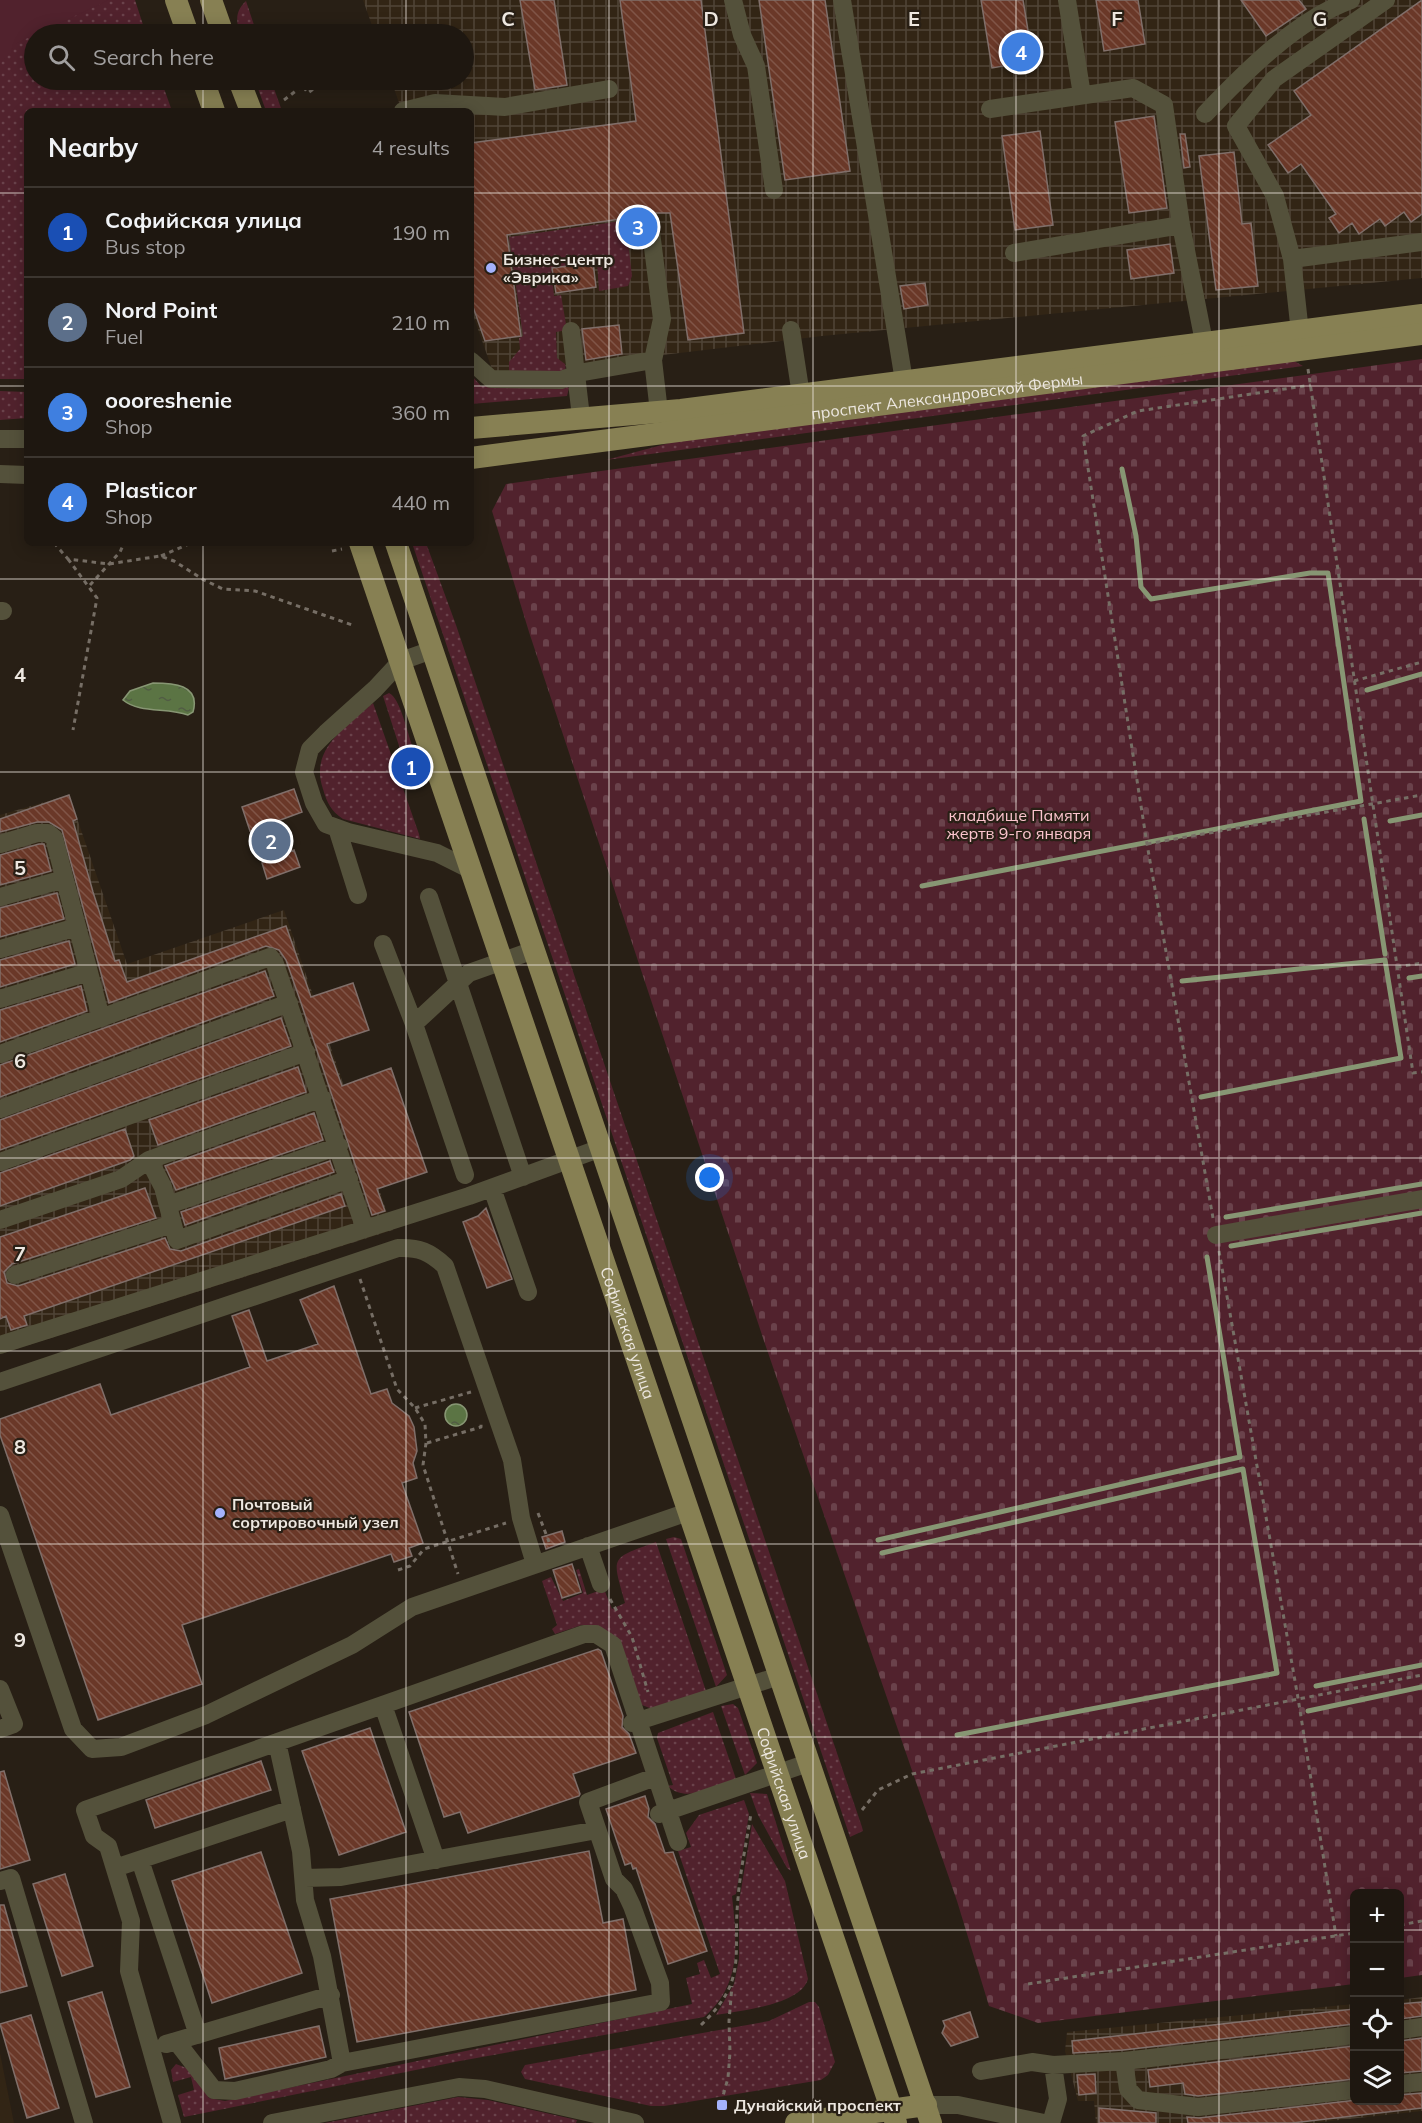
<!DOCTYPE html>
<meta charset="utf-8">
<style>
:root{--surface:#1e1710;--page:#2b241e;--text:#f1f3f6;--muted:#a19f9f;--line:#3c3630;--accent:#a4b2fc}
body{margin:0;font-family:Mulish,sans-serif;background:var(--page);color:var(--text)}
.controls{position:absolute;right:18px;bottom:18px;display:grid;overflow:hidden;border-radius:9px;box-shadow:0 3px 15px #0003}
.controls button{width:54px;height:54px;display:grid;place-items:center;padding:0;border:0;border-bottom:2px solid var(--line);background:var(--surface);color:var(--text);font:30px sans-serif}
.you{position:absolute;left:710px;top:1178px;width:21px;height:21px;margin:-15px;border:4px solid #fff;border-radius:50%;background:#1a73e8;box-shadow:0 0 0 9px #1a73e833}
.badge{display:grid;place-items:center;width:39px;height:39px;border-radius:50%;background:var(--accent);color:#fff;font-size:20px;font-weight:700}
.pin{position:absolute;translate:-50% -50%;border:3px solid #fff;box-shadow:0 2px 6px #0006}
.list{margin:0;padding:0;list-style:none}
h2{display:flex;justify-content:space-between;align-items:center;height:78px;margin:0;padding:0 24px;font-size:26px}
h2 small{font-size:20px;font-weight:400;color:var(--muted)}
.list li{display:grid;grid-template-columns:39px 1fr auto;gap:18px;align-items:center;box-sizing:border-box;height:90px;padding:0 24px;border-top:2px solid var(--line)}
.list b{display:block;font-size:22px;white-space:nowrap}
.list p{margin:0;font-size:20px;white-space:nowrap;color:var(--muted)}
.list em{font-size:20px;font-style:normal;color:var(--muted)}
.icon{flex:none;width:33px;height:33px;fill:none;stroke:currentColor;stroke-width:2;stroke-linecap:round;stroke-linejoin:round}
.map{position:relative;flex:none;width:1422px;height:2123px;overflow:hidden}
.search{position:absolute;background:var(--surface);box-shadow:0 3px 15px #0003;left:24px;top:24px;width:450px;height:66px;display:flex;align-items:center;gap:15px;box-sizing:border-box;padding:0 21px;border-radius:33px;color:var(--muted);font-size:22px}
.panel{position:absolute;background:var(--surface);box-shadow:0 3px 15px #0003;left:24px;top:108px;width:450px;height:438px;border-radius:9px}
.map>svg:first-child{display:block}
.built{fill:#322515}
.industrial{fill:url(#industrial-grid)}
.grass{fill:url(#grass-dots)}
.cemetery{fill:url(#cemetery-stones)}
.park{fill:#51222d}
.water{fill:url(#water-ripples);stroke:#879673;stroke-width:1.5}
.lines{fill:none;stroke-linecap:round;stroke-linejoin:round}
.stream{stroke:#879673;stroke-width:5}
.building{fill:url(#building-back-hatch);stroke:#806f6a;stroke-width:1.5}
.path{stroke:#766e65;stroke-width:3;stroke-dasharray:4.5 4.5;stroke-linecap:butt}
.minor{stroke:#54513b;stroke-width:18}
.major{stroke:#878053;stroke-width:22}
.grid{fill:none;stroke:#ede7e0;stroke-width:1.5;stroke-opacity:0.55}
.poi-dot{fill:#a4b2fc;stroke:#281f15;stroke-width:2}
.labels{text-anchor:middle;stroke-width:4.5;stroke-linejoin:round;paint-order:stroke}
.poi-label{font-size:16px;font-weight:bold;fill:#ede7e0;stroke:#281f15;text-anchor:start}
.street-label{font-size:16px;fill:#ede7e0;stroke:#281f15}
.park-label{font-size:16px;fill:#fcc5ce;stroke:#281f15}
.grid-label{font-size:20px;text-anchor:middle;font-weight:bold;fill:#ede7e0;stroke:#281f15;stroke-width:4.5;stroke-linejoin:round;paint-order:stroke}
</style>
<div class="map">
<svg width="1422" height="2123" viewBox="0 0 1422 2123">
<defs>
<pattern id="industrial-grid" width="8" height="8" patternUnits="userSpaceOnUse" patternTransform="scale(1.5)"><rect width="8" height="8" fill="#322515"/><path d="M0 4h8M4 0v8" fill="none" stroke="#504537"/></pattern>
<pattern id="grass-dots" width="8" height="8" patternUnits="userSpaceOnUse" patternTransform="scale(1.5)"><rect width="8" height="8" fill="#51222d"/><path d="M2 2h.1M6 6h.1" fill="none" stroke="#6a424b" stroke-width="1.8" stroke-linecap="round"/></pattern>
<pattern id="cemetery-stones" width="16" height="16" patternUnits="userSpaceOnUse" patternTransform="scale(1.5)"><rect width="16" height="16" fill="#51222d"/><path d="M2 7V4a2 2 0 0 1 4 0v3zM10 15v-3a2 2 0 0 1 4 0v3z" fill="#6a424b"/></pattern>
<pattern id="water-ripples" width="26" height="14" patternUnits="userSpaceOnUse" patternTransform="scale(1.5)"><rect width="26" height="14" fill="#5b7444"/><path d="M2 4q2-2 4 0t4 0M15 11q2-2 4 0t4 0" fill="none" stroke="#515c44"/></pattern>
<pattern id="building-back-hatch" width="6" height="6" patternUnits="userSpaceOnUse" patternTransform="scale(1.5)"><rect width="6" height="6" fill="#6a3828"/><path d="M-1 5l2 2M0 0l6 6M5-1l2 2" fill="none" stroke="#805547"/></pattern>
</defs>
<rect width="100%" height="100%" fill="#281f15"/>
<path class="built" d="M0,2053L14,2123H0Z"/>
<path class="industrial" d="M363,0H1422V278L822,336L494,375L471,309V111H402L391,80H464V34H375Z
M69,795L127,964L284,910L393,1230L0,1354V815Z
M1422,1997V2111L1312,2123H1096L1094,2101H1078L1065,2051L1067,2032L1354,2004V2100H1400V2000Z"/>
<path class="grass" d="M0,0H135L146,34H34V80H161L172,111H27V379H0Z
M246,1L257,34H240C236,21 235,11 246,1Z
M255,80H271L282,111H266Z
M621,221L626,225L632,276L628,286L599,291L597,261L551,268L554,296L561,295L567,330L556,332L557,358L565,364L566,372L509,377V362L520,349L519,338L523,336L509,237Z
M1294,361L1303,366L606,460L684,439Z
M471,375L481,386L561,384L569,388L567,396L471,404Z
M0,391L27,392V418L0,420Z
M412,543H426L456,625L862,1827L863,1831L850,1837Z
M389,693C400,697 408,735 413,748L401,752L383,696Z
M373,703L419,834L420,839L343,819C331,811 327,803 323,789C309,749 346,727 373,703Z
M674,1537L681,1539L727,1675L716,1687L666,1539Z
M656,1542L706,1691L652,1709L642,1705L591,1627L582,1625L555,1634L552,1629L557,1625L542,1581L551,1577L563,1601L583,1593L576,1570L579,1569L587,1595L604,1589L612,1609L625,1603C612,1556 609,1559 656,1542Z
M733,1704L738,1708L757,1763L745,1775L721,1706Z
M713,1712L736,1779C715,1786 686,1804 668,1786L673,1785L657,1738L658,1733Z
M750,1793L767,1794L791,1871L787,1868L758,1815Z
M744,1800L749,1814L736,1894L732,1896C737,1943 742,1984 704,2017L460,2061L184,2117L178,2095L194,2090L191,2077L173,2082L171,2070L176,2064L189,2069L209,2098L225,2101L692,2004L686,1978L700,1974L697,1963L704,1960L711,1978L720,1974L678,1851L691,1847L686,1833L699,1815Z
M752,1824L785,1881L808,1979C801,2005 739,2011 716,2015L734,1984L739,1959V1902Z
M809,2002H815L819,2007L835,2062L828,2075L821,2080L664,2106H651L525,2079L521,2072L525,2065L769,2021Z
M458,2097L488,2100L577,2120L576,2123H325Z"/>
<path class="cemetery" d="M1422,359V1975L1400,1978V1894H1354V1984L1038,2023L989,2006L957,1901L764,1341L529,632L492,511L506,484L513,483Z"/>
<path class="park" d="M0,0H109L17,43L0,64Z"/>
<path class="water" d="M153,683C172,683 201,684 193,712L188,715C167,707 140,714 123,700L130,691Z
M445 1415a11 11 0 1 1 22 0a11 11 0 1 1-22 0Z"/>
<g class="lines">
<path class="stream" d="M1367,690L1422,674
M1364,819L1385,954
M1390,821L1422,815
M922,886L1361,801L1328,573H1310L1151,599L1141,587L1136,536L1122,469
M1409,978L1422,976
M1182,981L1385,960L1401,1058L1201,1097
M1226,1217L1422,1184
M1231,1246L1422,1213
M878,1540L1240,1457L1207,1257
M882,1553L1243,1469L1277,1673L957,1735
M1316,1686L1422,1665
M1308,1711L1422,1687"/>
</g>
<path class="building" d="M520,0H554L567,85L535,90Z
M620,0H701L744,333L688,340L670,213H649L642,216L507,235L521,336L485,341L471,301V191H473L471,143L636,121Z
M759,0H825L850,171L785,180Z
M981,0H1023L1033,61L992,68Z
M1096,0H1138L1145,44L1104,51Z
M1241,0H1299L1306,9L1266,36Z
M1422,0V214L1411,222L1404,212L1385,226L1380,219L1359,234L1352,223L1339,233L1329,218L1336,214L1301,164L1288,173L1268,145L1311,115L1294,91Z
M1154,116L1167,208L1129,213L1115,122Z
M1040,131L1053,225L1015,230L1002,136Z
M1180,134H1185L1190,167L1184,168Z
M1234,152L1242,224L1251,223L1258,286L1216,290L1199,156Z
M1170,244L1174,273L1131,279L1127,250Z
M593,263L596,287L556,293L552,268Z
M925,283L928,305L904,309L900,286Z
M619,325L622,354L586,360L582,329Z
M294,789L302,812L275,822L286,853L294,850L300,867L267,879L262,863L267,861L256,829L250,831L242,807Z
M69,795L77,819L73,821L93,892L115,961L119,960L127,982L286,926L311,997L353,983L369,1030L327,1044L342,1086L391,1068L427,1172L377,1189L385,1211L372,1215L300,1000L286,960L279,950L266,946L109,1003L62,830L49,822H37L0,832V819Z
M39,844H44L51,871L0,885V855Z
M57,893L64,919L0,937V908Z
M69,941L75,964L0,987V960Z
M265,971L274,996L0,1097V1065Z
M81,986L87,1011L0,1042V1010Z
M281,1018L291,1046L0,1150V1120Z
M298,1067L306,1092L158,1145L149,1120Z
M314,1113L323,1140L176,1190L165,1166Z
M125,1129L134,1156L130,1160L0,1206V1173Z
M330,1161L334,1172L185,1225L181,1212Z
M145,1188L156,1218L12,1264L4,1272L7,1283L18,1286L165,1238L170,1249L181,1251L341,1194L345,1206L24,1316L27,1325L11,1330L6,1316L0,1319V1237Z
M486,1208L512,1279L487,1288L463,1222L478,1216Z
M334,1286L371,1394L387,1389L392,1403L409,1416L414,1427L417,1451L413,1463L417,1478L402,1483L423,1543L409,1548L412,1556L394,1562L391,1554L182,1625L202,1684L98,1720L0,1435V1419L100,1384L111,1415L250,1367L232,1316L249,1310L267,1361L318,1344L300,1300Z
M562,1531L565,1542L546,1549L542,1537Z
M572,1564L581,1592L562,1598L553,1570Z
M598,1649L601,1651L623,1716L622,1727L629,1734L636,1753L573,1774L580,1794L579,1796L468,1833L460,1812L444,1817L409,1712Z
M370,1728L406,1832L339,1855L302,1751Z
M261,1761L271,1790L155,1828L146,1800Z
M4,1771L30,1860L0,1869V1772Z
M645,1796L649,1809L648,1817L655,1824L665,1853L673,1852L707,1951L668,1964L636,1868L633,1869L631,1863L625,1865L606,1809Z
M589,1851L603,1923L623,1919L636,1990L357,2042L330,1899Z
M261,1852L302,1973L212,2003L172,1881Z
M65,1874L93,1966L62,1976L33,1884Z
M0,1905H4L27,1986L0,1993Z
M102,1992L130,2087L96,2097L68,2002Z
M1422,2002V2016L1400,2019V2004Z
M1354,2009V2024L1123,2050L1073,2053L1072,2041Z
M970,2012L978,2037L951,2046L942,2033L945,2026L943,2021Z
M31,2015L59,2108L27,2118L0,2024Z
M319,2026L326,2057L225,2079L219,2048Z
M1422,2038V2071L1400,2073V2041Z
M1354,2046V2079L1198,2096L1185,2094L1183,2083L1150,2087L1148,2070Z
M1095,2074L1096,2093L1079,2095L1077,2075Z
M1422,2093V2108L1292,2123H1188L1187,2117L1199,2118L1357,2100H1400V2095Z
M1099,2108L1156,2113V2123H1099Z"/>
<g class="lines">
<path class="path" d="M298,80L308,93L321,83
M284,100L301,87
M1308,369L1413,1073L1422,1072
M54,543L68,559L109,564L160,556L174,561L204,580L223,589L255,591L355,626
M332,551L342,549
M161,556L191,543
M68,559L97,598L73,730
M90,585L120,552L124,543
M1354,681L1422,662
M1147,844L1422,795
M1397,967L1422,963
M1213,1218L1147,844L1083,436L1138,411L1311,385
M1219,1251L1298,1698L1336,1936
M360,1279L397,1389L415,1408L425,1424L426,1443L423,1465L458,1574
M415,1408L471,1392
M427,1443L481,1427V1424
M538,1513L549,1542
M398,1570L410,1566L424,1549L506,1523
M610,1599L632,1637L648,1692
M862,1810L878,1790L912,1774L1422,1675
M1400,1925L1422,1921
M1028,1984L1354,1933
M701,2025C749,1979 732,1956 738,1899C740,1870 747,1841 751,1813
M721,2103L728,2078L730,2052L729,2021L732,1986"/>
<path class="minor" d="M733,0L742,35L756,66L774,190
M842,0L904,381
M1067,0L1082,95
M990,109L1133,88L1164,105L1181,225L1204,342
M403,111L435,103L505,107L609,89
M1205,114C1245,72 1296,20 1351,0
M650,224L662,319L653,360L659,412
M1014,253L1181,225
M1292,259L1422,242
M791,330L801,395
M571,331L581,417
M1301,342L1292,259L1275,196L1236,126L1274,79L1386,0
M471,361L491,379L561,380L584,372L653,360
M0,439H27
M0,474L27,475
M0,611H3
M432,650L401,661L375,689L326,733L310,749L304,772L314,803L326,824L348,832L437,853L473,871
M337,828L358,895
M0,844L37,833H48L54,838L101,1018
M0,897L64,879
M429,897L523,1177
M383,944L414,1024L465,1175
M0,949L77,927
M0,999L89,972
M414,1024L469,973L534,950
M0,1054L270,957L275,964L365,1229
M0,1109L289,1003
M149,1160L163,1187L177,1240L349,1179
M0,1162L306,1052
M492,1188L528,1292
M168,1205L339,1146
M0,1220L121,1179L149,1160L322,1098
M1216,1235L1422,1199
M15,1275L172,1224
M0,1345L469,1196L601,1148
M0,1382L398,1248C419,1247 430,1252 445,1266L512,1460L521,1518L535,1564
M0,1515L73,1729L92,1749L121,1747L206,1715L352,1645L412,1607L688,1512
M588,1546L601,1584
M0,1689L14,1724L0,1729
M383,1705L436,1860
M632,1723L779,1676
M277,1742L301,1851L305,1900L322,1956L342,2063
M659,1814L808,1763
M140,1860L198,2035
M115,1868L292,1809
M305,1878L341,1877L597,1830
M0,1881L11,1878L84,2123
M1400,2030L1422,2027
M176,2041L214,2090L235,2091L331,2069L342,2063L661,2002L660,1983L632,1906L624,1889L614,1879L588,1802L655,1777
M166,2044L331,1995
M1124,2061L1128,2089L1138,2100L1198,2107L1354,2090
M981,2071L1032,2062L1053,2065L1124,2061L1354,2035
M1400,2084L1422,2082
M926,2105H958L1044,2123
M172,2123L129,1971L131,1921L108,1846L94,1836L85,1810L584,1634H596L613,1645L678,1842
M272,2123L459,2087L485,2089L635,2123
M1051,2123L1058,2099L1053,2065"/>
<g class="major">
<path d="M176,0L188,34"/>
<path d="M211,0L223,34"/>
<path d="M203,80L214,111"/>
<path d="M239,80L251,111"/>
<path d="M471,428L681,410L1422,315"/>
<path id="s1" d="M471,458L1422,334"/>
<path id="s2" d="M360,543L896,2123"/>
<path d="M396,543L931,2123"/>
<path d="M796,2123L926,2105"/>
</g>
</g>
<path class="grid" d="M203,0V34M406,0V34M609,0V2123M813,0V2123M1016,0V2123M1219,0V2123M203,80V111M406,80V111M0,193H27M471,193H1422M0,386H27M471,386H1422M203,543V2123M406,543V2123M0,579H1422M0,772H1422M0,965H1422M0,1158H1422M0,1351H1422M0,1544H1422M0,1737H1422M0,1930H1354M1400,1930H1422"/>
<g class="poi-dot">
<circle cx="491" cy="268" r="6"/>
<circle cx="220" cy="1513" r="6"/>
<rect x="716" y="2099" width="12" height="12" rx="3"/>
</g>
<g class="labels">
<g class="poi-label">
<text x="503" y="265">Бизнес-центр<tspan x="503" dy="18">«Эврика»</tspan></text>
<text x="232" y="1510">Почтовый<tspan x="232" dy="18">сортировочный узел</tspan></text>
<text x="734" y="2111">Дунайский проспект</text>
</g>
<g class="street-label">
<text dy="6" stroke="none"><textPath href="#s1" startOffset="480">проспект Александровской Фермы</textPath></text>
<text dy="6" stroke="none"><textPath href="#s2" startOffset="834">Софийская улица</textPath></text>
<text dy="6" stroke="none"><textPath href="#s2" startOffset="1320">Софийская улица</textPath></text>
</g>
<g class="park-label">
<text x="1019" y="821">кладбище Памяти<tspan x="1019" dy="18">жертв 9-го января</tspan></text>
</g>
</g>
<g class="grid-label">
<text x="508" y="26">C</text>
<text x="711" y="26">D</text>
<text x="914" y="26">E</text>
<text x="1117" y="26">F</text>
<text x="1320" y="26">G</text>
<text x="20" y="682">4</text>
<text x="20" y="875">5</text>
<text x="20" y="1068">6</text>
<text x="20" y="1261">7</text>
<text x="20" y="1454">8</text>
<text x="20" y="1647">9</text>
</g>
</svg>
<div class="controls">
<button>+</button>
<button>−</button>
<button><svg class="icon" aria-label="locate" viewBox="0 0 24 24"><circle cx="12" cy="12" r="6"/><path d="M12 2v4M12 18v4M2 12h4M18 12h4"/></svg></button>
<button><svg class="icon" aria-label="layers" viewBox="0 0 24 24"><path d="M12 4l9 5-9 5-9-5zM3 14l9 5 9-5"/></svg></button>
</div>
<div class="you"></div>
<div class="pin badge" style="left:411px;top:767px;background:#1a4fb4">1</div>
<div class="pin badge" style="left:271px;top:841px;background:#5c6f8a">2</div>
<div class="pin badge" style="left:638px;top:227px;background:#3f7fe0">3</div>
<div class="pin badge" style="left:1021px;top:52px;background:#3f7fe0">4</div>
<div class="search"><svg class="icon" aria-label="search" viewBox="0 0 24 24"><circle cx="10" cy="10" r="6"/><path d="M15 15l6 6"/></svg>Search here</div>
<section class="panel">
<h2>Nearby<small>4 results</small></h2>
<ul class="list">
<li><span class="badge" style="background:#1a4fb4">1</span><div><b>Софийская улица</b><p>Bus stop</p></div><em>190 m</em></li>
<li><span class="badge" style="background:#5c6f8a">2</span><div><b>Nord Point</b><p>Fuel</p></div><em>210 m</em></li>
<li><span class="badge" style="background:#3f7fe0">3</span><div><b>oooreshenie</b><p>Shop</p></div><em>360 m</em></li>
<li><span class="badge" style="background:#3f7fe0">4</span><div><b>Plasticor</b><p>Shop</p></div><em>440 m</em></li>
</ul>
</section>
</div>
